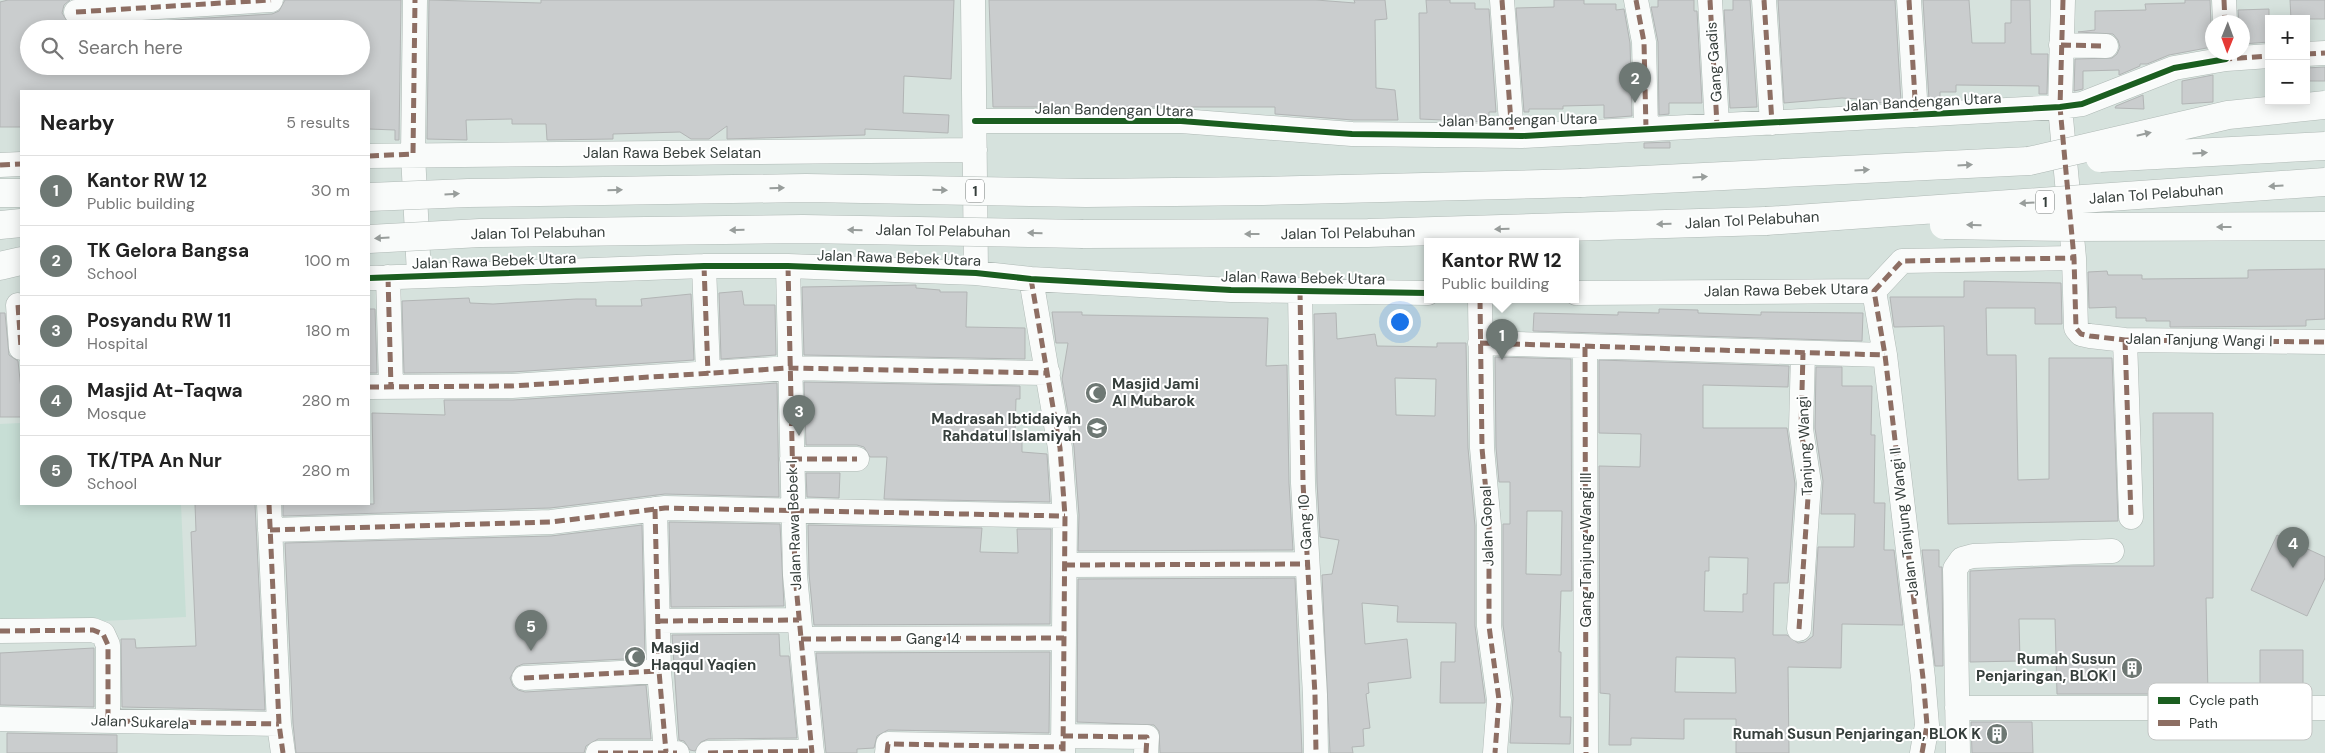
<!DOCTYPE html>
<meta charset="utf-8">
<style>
:root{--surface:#fff;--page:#f2f2f2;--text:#222;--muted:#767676;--line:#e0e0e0;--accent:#6e7874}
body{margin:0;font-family:"DM Sans",sans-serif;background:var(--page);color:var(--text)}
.controls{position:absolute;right:15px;top:15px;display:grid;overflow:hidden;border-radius:0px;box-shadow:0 2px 12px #0003}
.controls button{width:45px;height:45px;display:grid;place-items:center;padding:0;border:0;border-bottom:1px solid var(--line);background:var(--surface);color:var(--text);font:25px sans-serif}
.compass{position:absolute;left:2205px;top:15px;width:45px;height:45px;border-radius:50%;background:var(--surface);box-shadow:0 2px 12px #0003;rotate:181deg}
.you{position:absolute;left:1399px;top:321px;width:18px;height:18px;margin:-12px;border:4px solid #fff;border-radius:50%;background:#1a73e8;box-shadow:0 0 0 8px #1a73e833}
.badge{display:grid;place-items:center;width:32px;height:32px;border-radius:50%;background:var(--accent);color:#fff;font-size:16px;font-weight:700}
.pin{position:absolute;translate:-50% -41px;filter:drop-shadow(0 1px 2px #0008)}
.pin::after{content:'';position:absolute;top:26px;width:18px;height:15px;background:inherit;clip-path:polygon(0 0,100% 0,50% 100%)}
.popup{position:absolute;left:1424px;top:238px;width:155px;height:65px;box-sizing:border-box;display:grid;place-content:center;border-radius:0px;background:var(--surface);filter:drop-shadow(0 1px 4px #0005);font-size:16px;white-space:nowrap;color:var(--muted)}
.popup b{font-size:19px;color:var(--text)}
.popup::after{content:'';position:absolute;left:50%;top:100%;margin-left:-10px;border:10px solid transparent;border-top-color:var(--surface)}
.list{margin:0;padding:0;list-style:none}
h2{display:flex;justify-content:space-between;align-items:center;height:65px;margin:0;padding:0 20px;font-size:21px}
h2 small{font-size:16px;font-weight:400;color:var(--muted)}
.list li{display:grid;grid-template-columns:32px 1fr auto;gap:15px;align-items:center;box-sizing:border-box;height:70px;padding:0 20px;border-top:1px solid var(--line)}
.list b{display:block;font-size:19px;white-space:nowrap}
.list p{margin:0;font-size:16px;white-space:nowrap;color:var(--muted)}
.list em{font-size:16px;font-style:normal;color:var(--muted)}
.icon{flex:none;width:28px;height:28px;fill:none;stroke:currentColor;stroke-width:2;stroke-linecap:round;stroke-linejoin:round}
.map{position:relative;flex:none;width:2325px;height:753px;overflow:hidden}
.search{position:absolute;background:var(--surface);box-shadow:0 2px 12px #0003;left:20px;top:20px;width:350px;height:55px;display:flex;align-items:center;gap:12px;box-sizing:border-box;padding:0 18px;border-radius:28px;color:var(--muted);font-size:19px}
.panel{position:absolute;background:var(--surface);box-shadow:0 2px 12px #0003;left:20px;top:90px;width:350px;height:415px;border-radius:0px}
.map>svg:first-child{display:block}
.built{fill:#c7ded5}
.building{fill:#cacdce;stroke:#b2b5b5;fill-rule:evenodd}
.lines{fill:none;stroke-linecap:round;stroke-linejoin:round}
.street-casing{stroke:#afb9b5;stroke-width:25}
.highway-casing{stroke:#afb9b5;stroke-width:29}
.street{stroke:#f9fbfa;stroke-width:24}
.highway{stroke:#f9fbfa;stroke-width:28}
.highway-bridge-casing{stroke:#afb9b5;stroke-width:29;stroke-linecap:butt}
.highway-bridge{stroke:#f9fbfa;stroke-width:28}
.quiet{stroke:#8d6e63;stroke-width:5;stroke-dasharray:10 5;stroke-linecap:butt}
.cycleway-casing{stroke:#fff;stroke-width:9}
.cycleway{stroke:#1b5e20;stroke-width:6}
.oneway{fill:#989d9b}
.labels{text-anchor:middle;stroke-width:4;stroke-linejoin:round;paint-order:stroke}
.shield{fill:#fff;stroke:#727976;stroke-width:1}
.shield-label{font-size:14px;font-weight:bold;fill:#363f3c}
.street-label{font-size:15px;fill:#363f3c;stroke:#fff}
.poi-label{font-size:15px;font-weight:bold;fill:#363f3c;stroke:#fff;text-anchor:end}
.key{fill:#fff;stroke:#c3c5c4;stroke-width:1}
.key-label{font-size:14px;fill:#363f3c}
</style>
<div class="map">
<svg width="2325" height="753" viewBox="0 0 2325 753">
<rect width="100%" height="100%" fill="#d6e2dd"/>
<path class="built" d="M21,423V504H181L186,617L0,626V424Z"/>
<path class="building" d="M8,0H70L64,5L62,13L69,24L77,26L272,14L279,11L285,0H401L399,140H395V130L369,129V91H21V127H0V2ZM29,29H361V66H29Z
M429,0L541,3V0H954L951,79L904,76L903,113L949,115L948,133L865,129V135L727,139V126L709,139H691L680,132L613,134V139L547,140L546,124H512V119L466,120L467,140L427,139Z
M989,0H1316L1355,3L1354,0H1385L1387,19L1375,20L1376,88L1395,90L1398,120H1353L1275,114V107H993Z
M1426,0H1450V3H1475V9H1489L1496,112H1489V122L1420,119L1419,13H1427Z
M1554,0H1584V4H1616V10L1624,9L1630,43L1632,116L1604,118V105L1563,106V109H1529V112H1524L1516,8L1554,7Z
M1658,0H1694V11H1697L1702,103H1669V114L1659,115L1658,42L1651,7H1658Z
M1733,0H1750L1757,107L1730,108L1724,10H1733Z
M1778,0H1895L1901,102L1874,103V100L1842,98L1784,103Z
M1923,0H1969L1972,43H2005V23H2011V0H2030L2031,54H2048L2047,94H2039V86L1956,85V92H1940V100H1929Z
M2185,0H2210L2212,47L2169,55L2147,64H2140V66L2119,75V70L2083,71V89L2074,91L2075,59L2112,58L2117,54L2120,47L2118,40L2113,34L2078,32L2095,30V11L2146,10L2145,4L2185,3Z
M2290,0H2325V19H2291Z
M2269,9V42L2242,44V22H2239L2238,10Z
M2325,67V81H2306V68Z
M2213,75V102L2182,104V81Z
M2143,95L2144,109L2115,108L2116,106Z
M1670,142V148H1644V143Z
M2325,269V319L2306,320V326L2170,327V321H2146V318H2116V307L2089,308L2088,272L2107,271L2108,275H2142V279L2248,278V270Z
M1964,281L2061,283L2062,324H2035V308H1986L1987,355H2016L2018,480L2049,479V358H2112L2118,521L1948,524L1944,326L1894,327L1890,297H1964Z
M916,285V288L940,290V292H967L966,327L1025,328V359L804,355L802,287Z
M742,291L744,305H775L776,355L721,359L719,293Z
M691,294L694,360L512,372L404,373L402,301L469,298L470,303L493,304L576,299H596V306H642L641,299Z
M369,309H375L377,373H369Z
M1659,309L1698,310V313L1761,315V312L1863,313L1862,341L1533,331L1534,313L1618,315V312L1659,313Z
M1052,312H1082V315L1268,318L1266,366L1287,365L1289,483L1293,550L1078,551L1079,515L1074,447L1062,379L1068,343H1056Z
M0,313H5L9,355L18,361L21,389V417H0Z
M1336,313L1337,339L1375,334L1377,346L1437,347V343H1466L1468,448L1475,526V626L1485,700V703H1440L1441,662H1455L1456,623L1397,622L1398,606L1362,603L1365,644L1407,639L1411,678L1368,683L1369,693L1366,694L1370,728L1363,729L1364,746L1352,747L1353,753H1330L1322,575L1332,574L1339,540L1320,537L1317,482L1314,314ZM1395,378L1436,379L1435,416L1396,415Z
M1495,357L1571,359L1572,591H1561L1559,652H1561L1560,717H1571L1570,744L1510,743L1513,698L1503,625V524H1510V482H1499L1496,447ZM1527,511H1562L1561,575L1526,574Z
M1599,360L1789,366L1788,387L1703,385V428H1787L1795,484L1788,583H1774L1773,635H1787L1798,643L1805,642L1813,636L1818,547H1854L1855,514H1821L1823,481L1815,428L1816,367H1842V386H1872L1871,435H1875L1874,503H1885L1884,550H1894L1903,625L1842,624L1841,668L1788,667L1789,753H1736V719H1684V739L1631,738V745H1609L1610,694L1600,693L1599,466L1640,467L1641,434L1599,433ZM1709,557L1748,558L1747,594H1743V612L1704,611L1705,571H1709ZM1676,657L1735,658L1736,693L1675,692Z
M804,382L1020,386V399H1016L1015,435H1022V452L1047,454L1050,502L884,499L887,457H870L864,447L857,445H806Z
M777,383L779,497L665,494L550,508L283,516V504H374L372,413L445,415L444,400H513Z
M2153,413H2213V598H2206L2208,694H2057L2055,619H2019L2020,661L1970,662V571L2071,566H2154Z
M806,473H840L839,498L807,497Z
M195,504H255L265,710L122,707L121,639H135L136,648L196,646L191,532L196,531Z
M669,522L780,524L784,606L671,607Z
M642,525L645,658L523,664L516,667L510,678L513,686L518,690L525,692L646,685L651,739H598L586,746L584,753H296L293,723L285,543L551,536Z
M808,525L982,528L980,552L1018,553L1017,529H1051L1050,624L814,625L809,574Z
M2277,535L2325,557V578L2307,616L2251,590Z
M1922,550H1939V567H1942L1943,666H1935Z
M1295,578L1302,753H1160L1159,731L1154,725L1077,722L1078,579Z
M779,634L780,656H789L797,738L708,739L701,742L695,751L690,750L684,741L679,740L672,635Z
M94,648V707L0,705V653Z
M2260,650H2303V694H2260Z
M1050,652L1049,733L888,730L877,736L874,748L857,749V753H826L816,653Z
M1971,722H2032L2033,753H1972Z
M7,733L117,735V753H7Z"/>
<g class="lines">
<g class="street-casing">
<path id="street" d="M415,0L413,154L419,275
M973,0L976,273
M1502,0L1512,136
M1636,0L1644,42L1646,129
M1710,0L1717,125
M1764,0L1772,123
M1909,0L1916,115
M2063,0L2060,107L2074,258L2076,328L2081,334L2090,336L2125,340L2325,342
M2224,0L2225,22
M76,12L271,0
M2061,45L2106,46
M2226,52V59L2269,56
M2306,54L2325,53
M975,121H1181L1352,134L1522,136L2060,107L2082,104L2174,68L2226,59
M369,156L975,150
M0,165L21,164
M704,266L708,373
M788,266L795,575L812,753
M388,277L391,387
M369,278L704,266H788L976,273L1031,279L1231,290L1428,293
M1031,279L1060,448L1065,516L1063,753
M1300,290L1303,483L1315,695L1316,753
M1874,291L1885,355L1923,678L1927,725L1922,753
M1576,293L1874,291L1902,261L2074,258
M1480,299L1482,448L1489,525V626L1499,700L1495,753
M18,305L21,348
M2125,340L2131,517
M1480,343L1885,355
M1585,347L1586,753
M369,387L512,386L789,368L1048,373
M792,459H857
M269,504L279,724L283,753
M655,509L659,671L666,752
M270,530L551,522L665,508L1065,516
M1065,565L1307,564
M658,621L799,620
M1799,629L1809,483L1801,429L1803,353
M0,631L93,630L103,634L108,645V721
M801,639L1064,638
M524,678L659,671
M1957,708H2325
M0,719L279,724
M1063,736L1147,737L1146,753
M598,753H677
M708,753L812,751
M887,753L888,744L1063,747
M1958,753L1955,569L1962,559L1973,556L2112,551"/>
</g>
<g class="highway-casing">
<path id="highway" d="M1581,183L2029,161
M0,193H21
M0,225L21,223
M1083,234L1368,233L1766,221
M0,266L21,261"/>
</g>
<use href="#street" class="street"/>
<use href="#highway" class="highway"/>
<g class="highway-bridge-casing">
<path id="highway-bridge" d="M2100,158L2325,146
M2029,161L2228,115L2325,105
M369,197L468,193L806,188L1086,193L1263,191L1581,183
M1766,221L2325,182
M1944,225L2072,227L2325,226
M369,239L480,233L803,229L1083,234"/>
</g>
<use href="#highway-bridge" class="highway-bridge"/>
<path class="quiet" d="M1502,0L1512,136
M1636,0L1644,42L1646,129
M1710,0L1717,125
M1764,0L1772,123
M1909,0L1916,115
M2063,0L2060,107L2074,258L2076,328L2081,334L2090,336L2125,340L2325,342
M2224,0L2225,22
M76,12L271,0
M2061,45L2106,46
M2306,54L2325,53
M2226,55V59L2269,56
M369,156L413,154L415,0
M0,165L21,164
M704,266L708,373
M788,266L795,575L812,753
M388,277L391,387
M1031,279L1060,448L1065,516L1063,753
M1300,290L1303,483L1315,695L1316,753
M1480,299L1482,448L1489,525V626L1499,700L1495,753
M18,305L21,348
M2125,340L2131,517
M1480,343L1885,355
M1585,347L1586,753
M369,387L512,386L789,368L1048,373
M792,459H857
M269,504L279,724L283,753
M655,509L659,671L666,752
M270,530L551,522L665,508L1065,516
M1065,565L1307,564
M658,621L799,620
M1799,629L1809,483L1801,429L1803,353
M0,631L93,630L103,634L108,645V721L279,724
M801,639L1064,638
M524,678L659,671
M1063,736L1147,737L1146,753
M598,753H677
M708,753L812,751
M887,753L888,744L1063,747
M1922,753L1927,725L1923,678L1885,355L1874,291L1902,261L2074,258"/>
<g class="cycleway-casing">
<path id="cycleway" d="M975,121H1181L1352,134L1522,136L2060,107L2082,104L2174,68L2226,59
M369,278L704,266H788L976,273L1031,279L1231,290L1428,293"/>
</g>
<use href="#cycleway" class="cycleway"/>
</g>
<defs><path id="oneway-solid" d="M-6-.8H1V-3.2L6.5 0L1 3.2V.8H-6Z" transform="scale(1.25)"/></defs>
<g class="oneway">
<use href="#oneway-solid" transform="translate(2144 134) rotate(-13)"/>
<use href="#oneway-solid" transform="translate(2200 153) rotate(-3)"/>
<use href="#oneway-solid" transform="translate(1965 165) rotate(-3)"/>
<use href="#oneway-solid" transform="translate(1862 170) rotate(-3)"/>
<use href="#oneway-solid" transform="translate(1700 177) rotate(-3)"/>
<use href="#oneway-solid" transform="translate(2276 186) rotate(176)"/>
<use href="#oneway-solid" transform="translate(777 188) rotate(-1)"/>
<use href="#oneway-solid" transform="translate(615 190) rotate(-1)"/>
<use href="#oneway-solid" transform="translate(940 190) rotate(1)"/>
<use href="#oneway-solid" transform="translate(452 194) rotate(-3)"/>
<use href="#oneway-solid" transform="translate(2027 203) rotate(176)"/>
<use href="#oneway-solid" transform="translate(1664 224) rotate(178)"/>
<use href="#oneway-solid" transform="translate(1974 225) rotate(-179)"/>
<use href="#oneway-solid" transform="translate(2224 227) rotate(180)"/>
<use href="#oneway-solid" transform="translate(1502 229) rotate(178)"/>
<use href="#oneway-solid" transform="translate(737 230) rotate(179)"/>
<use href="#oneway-solid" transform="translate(855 230) rotate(-179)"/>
<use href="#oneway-solid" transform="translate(1035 233) rotate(-179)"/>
<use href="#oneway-solid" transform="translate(1252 234) rotate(180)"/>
<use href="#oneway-solid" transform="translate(382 238) rotate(177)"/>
</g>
<defs>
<g id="mosque-disc" transform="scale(1.125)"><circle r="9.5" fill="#6e7874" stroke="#fff"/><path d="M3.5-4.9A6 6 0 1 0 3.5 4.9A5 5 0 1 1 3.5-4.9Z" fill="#fff"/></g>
<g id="school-disc" transform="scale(1.125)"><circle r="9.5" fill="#6e7874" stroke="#fff"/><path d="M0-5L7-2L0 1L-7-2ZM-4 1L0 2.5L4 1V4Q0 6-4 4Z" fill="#fff"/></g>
<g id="building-disc" transform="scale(1.125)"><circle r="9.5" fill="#6e7874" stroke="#fff"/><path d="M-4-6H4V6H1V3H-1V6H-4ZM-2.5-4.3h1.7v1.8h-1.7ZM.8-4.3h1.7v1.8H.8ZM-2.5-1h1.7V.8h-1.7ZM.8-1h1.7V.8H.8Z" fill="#fff"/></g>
</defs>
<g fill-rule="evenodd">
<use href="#mosque-disc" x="1096" y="393"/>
<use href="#school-disc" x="1097" y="428"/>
<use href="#mosque-disc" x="635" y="657"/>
<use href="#building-disc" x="2132" y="668"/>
<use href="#building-disc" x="1997" y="734"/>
</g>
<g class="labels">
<g class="shield">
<rect x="966" y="179.5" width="18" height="23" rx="4"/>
<rect x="2036" y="190.5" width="18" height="23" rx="4"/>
</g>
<g class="shield-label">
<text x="975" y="196">1</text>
<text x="2045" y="207">1</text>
</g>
<g class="street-label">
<text transform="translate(1714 62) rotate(-94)" y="5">Gang Gadis</text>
<text transform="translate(1922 102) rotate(-3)" y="5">Jalan Bandengan Utara</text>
<text transform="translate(1114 110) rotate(1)" y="5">Jalan Bandengan Utara</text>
<text transform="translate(1518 120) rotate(-1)" y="5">Jalan Bandengan Utara</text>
<text x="672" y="158">Jalan Rawa Bebek Selatan</text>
<text transform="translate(2156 194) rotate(-4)" y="5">Jalan Tol Pelabuhan</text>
<text transform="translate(1752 220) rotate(-3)" y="5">Jalan Tol Pelabuhan</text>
<text transform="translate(943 231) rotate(1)" y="5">Jalan Tol Pelabuhan</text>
<text transform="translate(538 233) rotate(-1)" y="5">Jalan Tol Pelabuhan</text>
<text transform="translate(1348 233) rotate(-1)" y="5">Jalan Tol Pelabuhan</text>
<text transform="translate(899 258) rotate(2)" y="5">Jalan Rawa Bebek Utara</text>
<text transform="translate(494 261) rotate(-2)" y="5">Jalan Rawa Bebek Utara</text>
<text transform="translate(1303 278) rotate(1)" y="5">Jalan Rawa Bebek Utara</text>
<text transform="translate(1786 290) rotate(-1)" y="5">Jalan Rawa Bebek Utara</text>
<text transform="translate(2199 340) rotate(1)" y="5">Jalan Tanjung Wangi I</text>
<text transform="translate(1805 446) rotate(-93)" y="5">Tanjung Wangi</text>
<text transform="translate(1305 522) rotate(-93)" y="5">Gang 10</text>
<text transform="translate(1904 522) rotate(-97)" y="5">Jalan Tanjung Wangi II</text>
<text transform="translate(794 525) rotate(-92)" y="5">Jalan Rawa Bebek I</text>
<text transform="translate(1487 526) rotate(-92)" y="5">Jalan Gopal</text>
<text transform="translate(1586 550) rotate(-90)" y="5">Gang Tanjung Wangi III</text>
<text x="933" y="644">Gang 14</text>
<text transform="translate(140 722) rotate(2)" y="5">Jalan Sukarela</text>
</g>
<g class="poi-label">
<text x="1112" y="389" text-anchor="start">Masjid Jami<tspan x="1112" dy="17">Al Mubarok</tspan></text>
<text x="1081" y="424">Madrasah Ibtidaiyah<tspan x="1081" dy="17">Rahdatul Islamiyah</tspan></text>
<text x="651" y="653" text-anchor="start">Masjid<tspan x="651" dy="17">Haqqul Yaqien</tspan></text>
<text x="2116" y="664">Rumah Susun<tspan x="2116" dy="17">Penjaringan, BLOK I</tspan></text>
<text x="1981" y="739">Rumah Susun Penjaringan, BLOK K</text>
</g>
</g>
<rect x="2148" y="683" width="164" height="57" rx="8" class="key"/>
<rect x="2158" y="697" width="22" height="7" fill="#1b5e20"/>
<rect x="2158" y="720" width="22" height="6" fill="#8d6e63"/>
<g class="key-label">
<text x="2189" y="705">Cycle path</text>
<text x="2189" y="728">Path</text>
</g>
</svg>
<div class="controls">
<button>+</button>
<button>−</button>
</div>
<svg class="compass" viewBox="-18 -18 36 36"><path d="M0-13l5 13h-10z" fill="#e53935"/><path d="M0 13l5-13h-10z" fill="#767676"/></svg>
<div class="you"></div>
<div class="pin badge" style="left:1502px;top:360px">1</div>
<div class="popup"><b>Kantor RW 12</b>Public building</div>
<div class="pin badge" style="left:1635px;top:103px">2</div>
<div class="pin badge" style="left:799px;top:436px">3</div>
<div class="pin badge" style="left:2293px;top:568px">4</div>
<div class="pin badge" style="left:531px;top:651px">5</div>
<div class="search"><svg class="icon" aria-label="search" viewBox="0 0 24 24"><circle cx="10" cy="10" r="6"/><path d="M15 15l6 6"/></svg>Search here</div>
<section class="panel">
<h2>Nearby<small>5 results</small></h2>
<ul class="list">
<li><span class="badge">1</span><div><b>Kantor RW 12</b><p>Public building</p></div><em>30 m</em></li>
<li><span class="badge">2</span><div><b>TK Gelora Bangsa</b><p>School</p></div><em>100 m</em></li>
<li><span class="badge">3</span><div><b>Posyandu RW 11</b><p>Hospital</p></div><em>180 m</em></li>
<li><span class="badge">4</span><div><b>Masjid At-Taqwa</b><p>Mosque</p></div><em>280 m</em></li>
<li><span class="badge">5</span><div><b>TK/TPA An Nur</b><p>School</p></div><em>280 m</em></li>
</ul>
</section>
</div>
